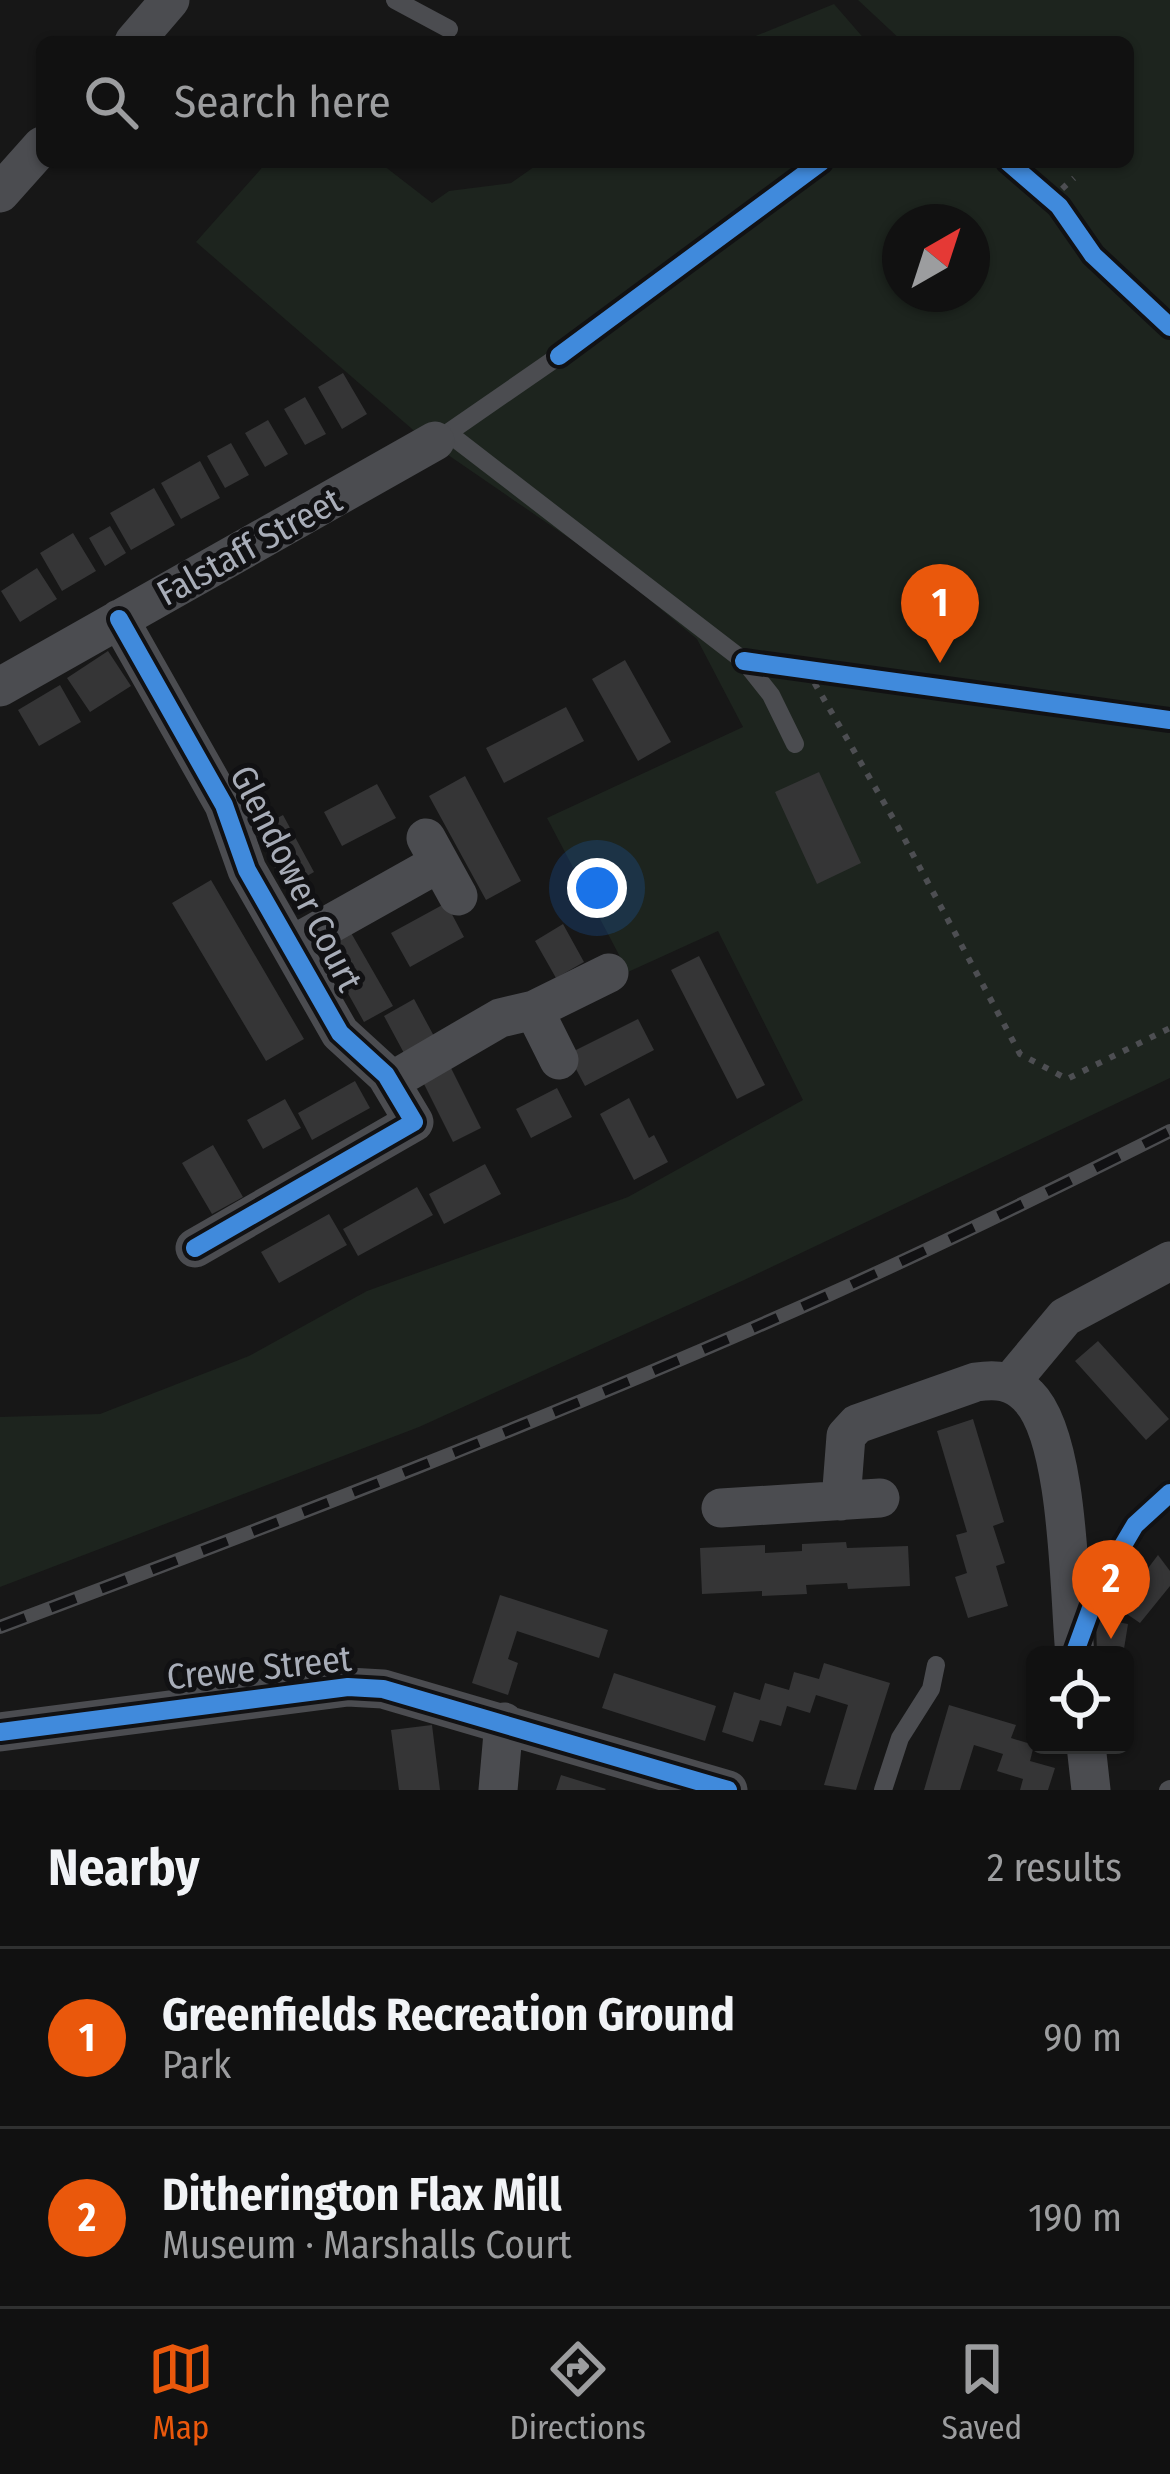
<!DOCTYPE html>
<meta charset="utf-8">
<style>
:root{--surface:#111;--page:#1a1a1a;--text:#f1f3f6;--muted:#9c9d9f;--line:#303131;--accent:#ea580c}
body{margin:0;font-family:"Fira Sans Condensed",sans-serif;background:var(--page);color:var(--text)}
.controls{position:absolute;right:36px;bottom:36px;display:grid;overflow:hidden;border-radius:18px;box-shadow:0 3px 9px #0004}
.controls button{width:108px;height:108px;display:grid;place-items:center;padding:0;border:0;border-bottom:3px solid var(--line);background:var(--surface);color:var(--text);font:60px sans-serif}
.compass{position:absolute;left:882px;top:204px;width:108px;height:108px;border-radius:50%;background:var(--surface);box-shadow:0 3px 9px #0004;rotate:39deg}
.you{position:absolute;left:597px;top:888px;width:42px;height:42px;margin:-30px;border:9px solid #fff;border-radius:50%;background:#1a73e8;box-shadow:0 0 0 18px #1a73e833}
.badge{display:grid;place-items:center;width:78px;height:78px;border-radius:50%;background:var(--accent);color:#fff;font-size:39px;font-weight:700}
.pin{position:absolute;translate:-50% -99px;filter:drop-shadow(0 3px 6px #0008)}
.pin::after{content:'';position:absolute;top:63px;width:42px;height:36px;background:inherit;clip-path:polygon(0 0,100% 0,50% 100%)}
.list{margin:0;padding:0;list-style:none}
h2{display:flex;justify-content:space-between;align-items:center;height:156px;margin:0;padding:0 48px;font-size:51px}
h2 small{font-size:39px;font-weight:400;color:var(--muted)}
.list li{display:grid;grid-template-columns:78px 1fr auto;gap:36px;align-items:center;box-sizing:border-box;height:180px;padding:0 48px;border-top:3px solid var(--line)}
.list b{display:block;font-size:45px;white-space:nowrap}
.list p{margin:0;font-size:39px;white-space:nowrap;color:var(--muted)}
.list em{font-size:39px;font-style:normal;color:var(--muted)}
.icon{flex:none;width:66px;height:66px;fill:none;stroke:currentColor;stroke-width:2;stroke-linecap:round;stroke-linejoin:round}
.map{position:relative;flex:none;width:1170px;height:1790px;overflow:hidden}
.search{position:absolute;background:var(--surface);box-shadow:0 3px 9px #0004;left:36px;right:36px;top:36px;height:132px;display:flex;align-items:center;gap:30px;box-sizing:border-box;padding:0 42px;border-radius:18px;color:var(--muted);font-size:45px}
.sheet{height:516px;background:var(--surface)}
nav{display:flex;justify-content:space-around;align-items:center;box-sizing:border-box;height:168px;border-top:3px solid var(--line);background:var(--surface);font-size:33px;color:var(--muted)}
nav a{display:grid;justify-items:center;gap:6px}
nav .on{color:var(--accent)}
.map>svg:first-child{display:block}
.green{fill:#1d241e;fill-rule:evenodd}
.building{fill:#353536}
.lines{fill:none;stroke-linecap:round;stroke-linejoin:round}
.path{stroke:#4d4e52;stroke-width:6;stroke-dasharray:6 9;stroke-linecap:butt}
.service{stroke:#4b4c50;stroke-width:18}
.minor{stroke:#4b4c50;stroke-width:39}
.rail-casing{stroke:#4b4c4f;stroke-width:14}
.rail{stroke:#111113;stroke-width:9;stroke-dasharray:27;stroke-linecap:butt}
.cycleway-casing{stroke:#111113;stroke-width:26}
.cycleway{stroke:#408adc;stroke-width:18}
.labels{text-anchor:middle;stroke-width:10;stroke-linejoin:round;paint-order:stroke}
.street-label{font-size:36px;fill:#a8adb8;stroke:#111113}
</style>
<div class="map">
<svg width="1170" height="1790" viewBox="0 0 1170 1790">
<rect width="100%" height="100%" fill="#171717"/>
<path class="green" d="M858,0H1170V1078L742,1281L419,1427L0,1587V1417L100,1414L249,1356L367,1291L628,1197L803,1100L718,931L628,972L547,818L743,727L697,639L601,560L419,435L196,242L267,162H379L432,203L449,191L511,183L541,162H1128V42H903ZM900,222H972V294H900Z
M834,4L867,42H741Z"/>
<path class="building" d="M343,373L367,414L342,429L318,387Z
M305,397L326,434L305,445L284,409Z
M268,420L288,454L265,467L245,433Z
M231,443L249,475L225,488L207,456Z
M200,461L220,498L181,519L161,483Z
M154,488L175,525L131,550L110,513Z
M110,526L126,553L105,566L89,538Z
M73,533L96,571L62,591L40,553Z
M37,568L57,599L20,622L1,591Z
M108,651L131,686L90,712L67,678Z
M625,660L671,742L638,761L592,679Z
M60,685L81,722L39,746L18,710Z
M566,707L584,741L504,783L486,748Z
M819,772L861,863L817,884L775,792Z
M465,776L521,881L486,900L429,796Z
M377,784L396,818L342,846L324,812Z
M283,815L314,872L286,888L254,830Z
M211,880L304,1039L266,1061L172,903Z
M446,903L464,937L410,967L391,933Z
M563,924L584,962L556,978L535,941Z
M350,931L393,1006L364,1022L322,947Z
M699,956L765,1085L737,1099L671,970Z
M414,999L435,1038L405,1055L384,1016Z
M638,1019L654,1050L585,1086L568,1054Z
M451,1068L481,1128L453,1142L423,1082Z
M355,1081L370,1108L312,1140L298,1113Z
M557,1088L572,1117L531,1138L516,1109Z
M629,1098L649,1138L654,1135L668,1162L634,1180L600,1114Z
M285,1099L301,1128L263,1149L247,1120Z
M213,1145L243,1197L212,1214L182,1163Z
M485,1164L501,1194L444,1224L429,1194Z
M417,1187L433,1215L358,1256L343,1229Z
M329,1214L347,1245L279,1283L261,1252Z
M1098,1341L1169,1419L1146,1440L1075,1361Z
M973,1419L1004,1522L993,1526L1005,1563L996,1566L1008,1606L968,1618L955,1577L967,1573L956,1535L967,1532L937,1431Z
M846,1542L847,1548L908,1546L910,1586L848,1589L847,1583L806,1585L807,1594L762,1596V1591L702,1594L700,1548L765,1545V1553L802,1551V1544Z
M1158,1555L1170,1571V1586L1140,1623L1118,1608Z
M500,1595L608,1630L599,1658L517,1631L508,1659L518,1663L508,1695L472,1683Z
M1096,1618L1128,1624L1123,1655H1097Z
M824,1663L890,1683L856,1790L824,1785L848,1705L816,1695L810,1713L787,1706L781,1726L760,1720L753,1742L722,1732L734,1692L760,1700L765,1683L789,1690L794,1672L819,1679Z
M614,1673L716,1706L705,1741L602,1708Z
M949,1705L1016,1725L1011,1738L1034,1745L1030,1761L1055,1768L1048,1790H1020L1023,1779L997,1771L1003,1754L974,1745L960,1790H924Z
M432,1725L440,1790H399L391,1730Z
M561,1775L606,1789L605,1790H556Z"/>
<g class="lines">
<path class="path" d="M1051,199L1074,178
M807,670L897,825L1020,1054L1067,1079L1170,1028
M1105,1576L1135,1525L1170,1493"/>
<path class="service" d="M395,0L449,29
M448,433L744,661L771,695L795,744
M439,439L559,356
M883,1790L900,1738L931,1689L936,1665
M1168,1790L1170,1789"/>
<path class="minor" d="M134,42L170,0
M0,193L42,146
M119,619L224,805L247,870L340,1033L386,1075L414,1122L195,1248
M0,687L435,441
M426,838L458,896
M291,946L439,863
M534,1010L559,1060
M390,1082L500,1018L534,1010L609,973
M1010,1383L1065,1317L1170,1261
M841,1501L846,1436L857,1424L976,1382C996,1379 1013,1380 1028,1396C1070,1437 1069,1595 1075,1655
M721,1508L880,1498
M0,1732L348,1687L383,1689L728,1790
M1086,1745L1091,1790
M498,1790L504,1722"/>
<g class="rail-casing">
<path id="rail" d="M0,1627C278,1523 555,1417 826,1296C942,1244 1056,1188 1170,1131"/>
</g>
<use href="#rail" class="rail"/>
<g class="cycleway-casing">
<path id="cycleway" d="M1008,162L1059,206L1093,255L1170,327
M559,356L821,162
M119,619L224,805L247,870L340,1033L386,1075L414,1122L195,1248
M744,661L1170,720
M1075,1652L1099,1586L1135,1525L1170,1493
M0,1732L348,1687L383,1689L728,1790"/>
</g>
<use href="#cycleway" class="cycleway"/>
</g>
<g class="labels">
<g class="street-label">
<text transform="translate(249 546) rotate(-29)" y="13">Falstaff Street</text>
<text transform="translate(297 878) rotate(63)" y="13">Glendower Court</text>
<text transform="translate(259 1667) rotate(-6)" y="13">Crewe Street</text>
</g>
</g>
</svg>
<div class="controls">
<button><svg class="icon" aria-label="locate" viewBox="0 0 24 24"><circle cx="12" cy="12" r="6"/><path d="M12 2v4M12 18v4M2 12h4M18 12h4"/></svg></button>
</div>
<svg class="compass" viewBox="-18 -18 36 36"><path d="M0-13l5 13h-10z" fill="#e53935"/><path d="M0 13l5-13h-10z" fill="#9c9d9f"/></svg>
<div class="you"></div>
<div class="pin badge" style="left:940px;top:663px">1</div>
<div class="pin badge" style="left:1111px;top:1639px">2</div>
<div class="search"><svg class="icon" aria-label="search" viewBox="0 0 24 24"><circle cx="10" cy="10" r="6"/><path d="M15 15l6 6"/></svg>Search here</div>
</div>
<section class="sheet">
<h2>Nearby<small>2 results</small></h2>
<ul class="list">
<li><span class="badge">1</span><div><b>Greenfields Recreation Ground</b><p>Park</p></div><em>90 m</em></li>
<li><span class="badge">2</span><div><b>Ditherington Flax Mill</b><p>Museum · Marshalls Court</p></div><em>190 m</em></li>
</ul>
</section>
<nav>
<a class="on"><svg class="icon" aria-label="map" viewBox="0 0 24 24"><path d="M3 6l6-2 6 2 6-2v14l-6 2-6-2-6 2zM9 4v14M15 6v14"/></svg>Map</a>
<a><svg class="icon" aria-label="directions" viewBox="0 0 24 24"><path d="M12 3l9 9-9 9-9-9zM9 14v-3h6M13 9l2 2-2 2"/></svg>Directions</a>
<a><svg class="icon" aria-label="saved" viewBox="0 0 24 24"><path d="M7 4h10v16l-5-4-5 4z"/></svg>Saved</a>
</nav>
